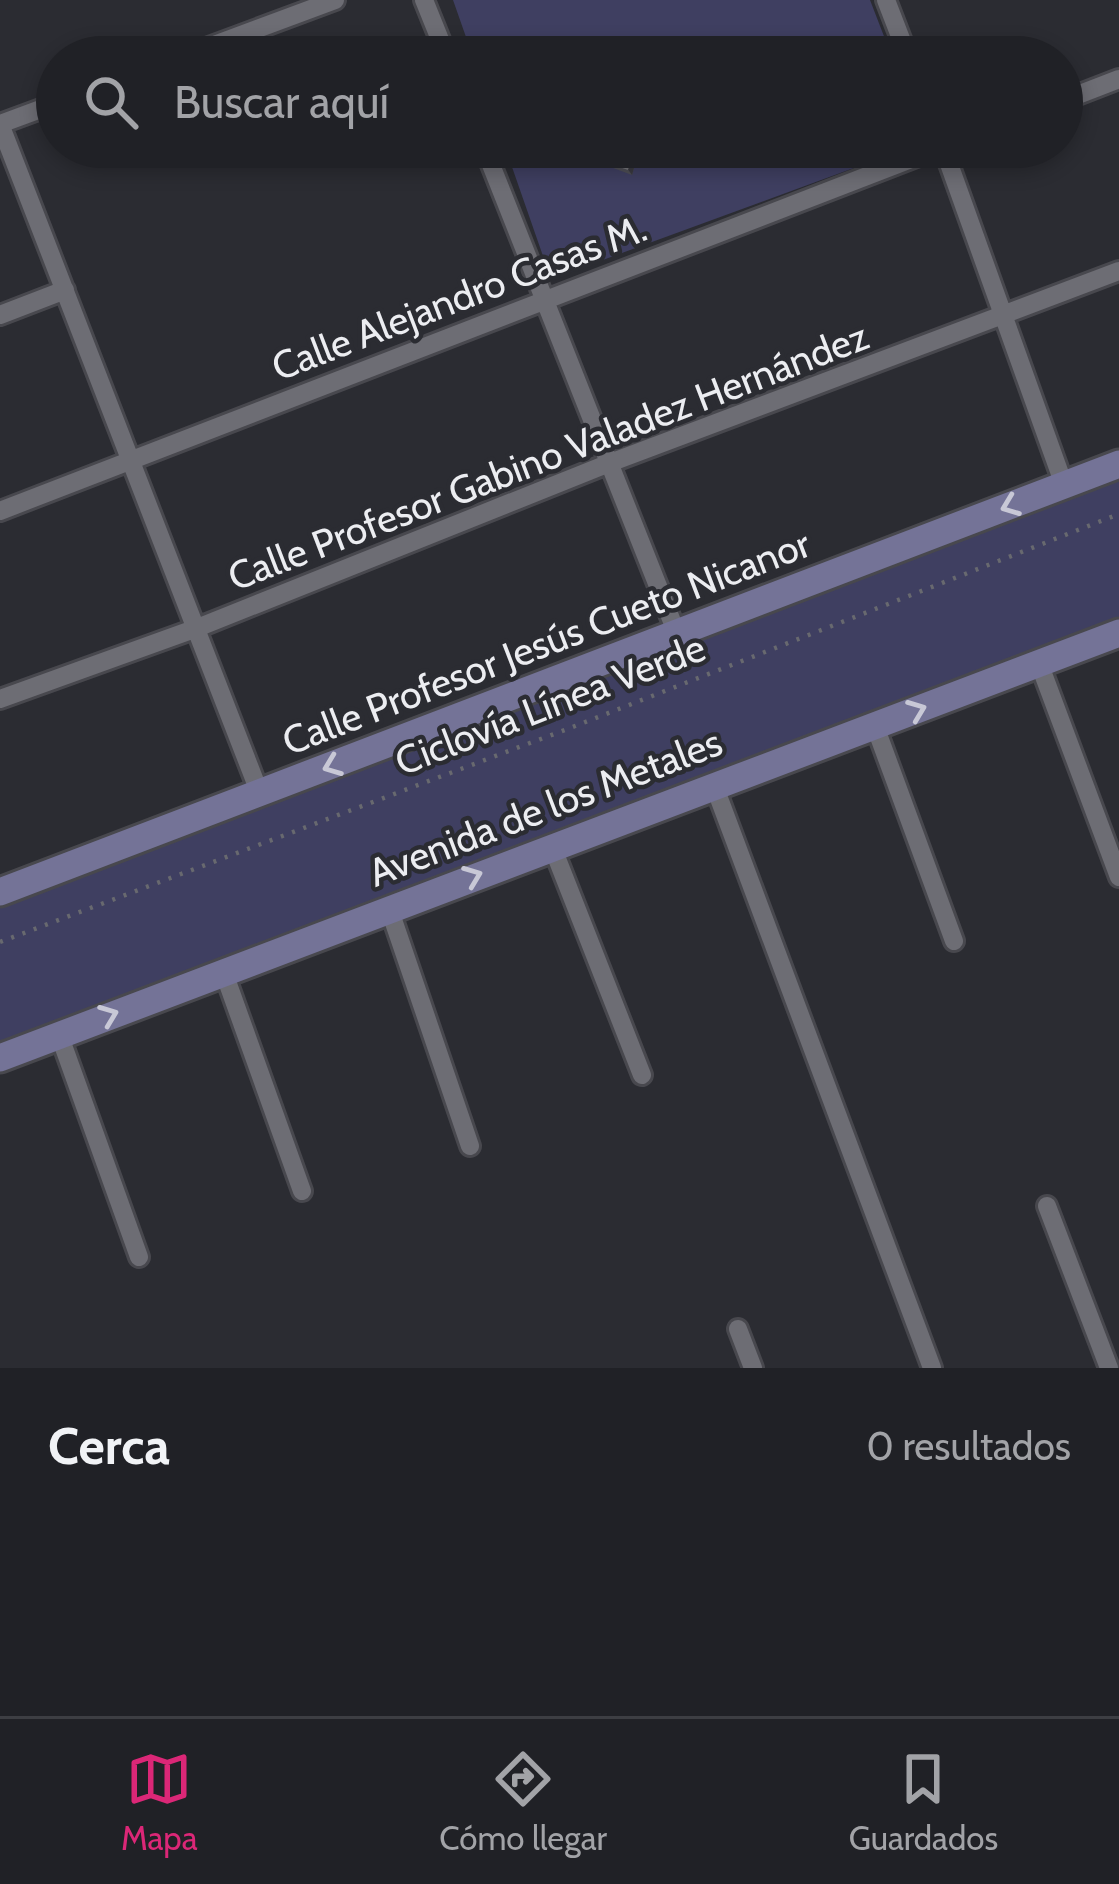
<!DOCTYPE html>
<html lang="es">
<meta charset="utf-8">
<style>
:root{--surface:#202126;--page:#2d2e32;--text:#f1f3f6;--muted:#a2a3a7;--line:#3d3e43;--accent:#db2777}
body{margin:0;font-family:Cabin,sans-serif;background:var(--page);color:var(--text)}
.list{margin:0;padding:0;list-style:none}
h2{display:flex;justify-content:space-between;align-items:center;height:156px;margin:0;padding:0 48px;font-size:51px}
h2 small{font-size:39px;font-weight:400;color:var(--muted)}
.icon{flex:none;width:66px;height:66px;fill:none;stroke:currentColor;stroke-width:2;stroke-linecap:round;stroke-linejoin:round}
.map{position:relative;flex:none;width:1119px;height:1368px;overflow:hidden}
.search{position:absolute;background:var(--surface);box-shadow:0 6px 18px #0003;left:36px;right:36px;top:36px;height:132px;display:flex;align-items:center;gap:30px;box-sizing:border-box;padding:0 42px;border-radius:66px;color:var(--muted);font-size:45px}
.sheet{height:348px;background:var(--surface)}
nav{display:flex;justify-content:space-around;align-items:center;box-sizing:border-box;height:168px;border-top:3px solid var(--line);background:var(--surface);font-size:33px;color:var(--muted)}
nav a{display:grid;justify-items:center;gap:6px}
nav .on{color:var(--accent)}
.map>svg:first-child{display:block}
.green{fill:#3f3f61}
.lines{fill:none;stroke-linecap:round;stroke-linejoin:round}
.street-casing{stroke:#48484e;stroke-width:24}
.secondary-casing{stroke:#48484e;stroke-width:33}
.path{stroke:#68696f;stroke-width:4.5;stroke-dasharray:3 9;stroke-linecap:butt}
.street{stroke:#6d6d74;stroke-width:18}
.secondary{stroke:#747397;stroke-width:27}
.wall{fill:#4e4e55}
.shaded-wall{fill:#393940}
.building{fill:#5f5f66;stroke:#75757b;stroke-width:3}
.oneway{stroke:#c8c8d6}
.labels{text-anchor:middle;stroke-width:9;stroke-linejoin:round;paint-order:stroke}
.street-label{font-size:39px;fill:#ecedf1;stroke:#2b2c32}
</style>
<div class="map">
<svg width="1119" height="1368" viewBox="0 0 1119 1368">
<rect width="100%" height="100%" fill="#2b2c32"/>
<path class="green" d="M453,0H870L892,57H473Z
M505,147H911L551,279Z
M1119,477V617L0,1043V900Z"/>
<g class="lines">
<g class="street-casing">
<path id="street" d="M424,0L447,57
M886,0L908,57
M182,57L335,0
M1062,101L1119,79
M0,124L260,794
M0,124L57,103
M484,147L677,634
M943,147L1064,485
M0,315L65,290
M0,511L942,147
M1039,663L1119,877
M0,699L197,628L607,464L1119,271
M875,726L954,941
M714,785L932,1368
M552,846L642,1075
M389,908L470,1146
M223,970L302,1191
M59,1034L139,1257
M1047,1206L1109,1368
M738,1329L753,1368"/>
</g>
<g class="secondary-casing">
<path id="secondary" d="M0,892L1119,464
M0,1058L1119,633"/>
</g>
<path class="path" d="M0,942L570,728L1119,514"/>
<use href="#street" class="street"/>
<use href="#secondary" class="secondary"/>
</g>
<path class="wall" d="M562,147H640L632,175L565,150Z"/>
<path class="shaded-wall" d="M634,147H640L632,175L627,168Z"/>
<path class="building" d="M589,43L628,57H585Z
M568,147H634L627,168Z"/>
<defs><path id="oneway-chevron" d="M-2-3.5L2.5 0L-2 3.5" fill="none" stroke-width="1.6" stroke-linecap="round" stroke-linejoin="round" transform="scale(3)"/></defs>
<g class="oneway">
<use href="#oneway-chevron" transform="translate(1010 506) rotate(159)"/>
<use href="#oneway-chevron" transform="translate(917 710) rotate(-21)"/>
<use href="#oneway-chevron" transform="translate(332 766) rotate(159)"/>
<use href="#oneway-chevron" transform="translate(473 876) rotate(-21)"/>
<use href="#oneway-chevron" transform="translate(109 1015) rotate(-21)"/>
</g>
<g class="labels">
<g class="street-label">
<text transform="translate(459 297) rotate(-21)" y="14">Calle Alejandro Casas M.</text>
<text transform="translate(548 456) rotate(-21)" y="14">Calle Profesor Gabino Valadez Hernández</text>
<text transform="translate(546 642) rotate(-21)" y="14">Calle Profesor Jesús Cueto Nicanor</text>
<text transform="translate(550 704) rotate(-21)" y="14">Ciclovía Línea Verde</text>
<text transform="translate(545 807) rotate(-21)" y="14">Avenida de los Metales</text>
</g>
</g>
</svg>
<div class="search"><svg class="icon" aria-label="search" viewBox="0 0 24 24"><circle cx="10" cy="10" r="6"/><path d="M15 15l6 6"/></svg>Buscar aquí</div>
</div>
<section class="sheet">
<h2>Cerca<small>0 resultados</small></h2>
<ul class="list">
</ul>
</section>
<nav>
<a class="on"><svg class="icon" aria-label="map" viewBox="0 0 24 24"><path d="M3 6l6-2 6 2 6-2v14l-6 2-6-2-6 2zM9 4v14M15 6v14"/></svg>Mapa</a>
<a><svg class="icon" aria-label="directions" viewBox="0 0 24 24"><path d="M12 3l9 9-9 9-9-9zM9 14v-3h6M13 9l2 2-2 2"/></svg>Cómo llegar</a>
<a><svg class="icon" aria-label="saved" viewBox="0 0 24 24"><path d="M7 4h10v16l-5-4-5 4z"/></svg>Guardados</a>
</nav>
